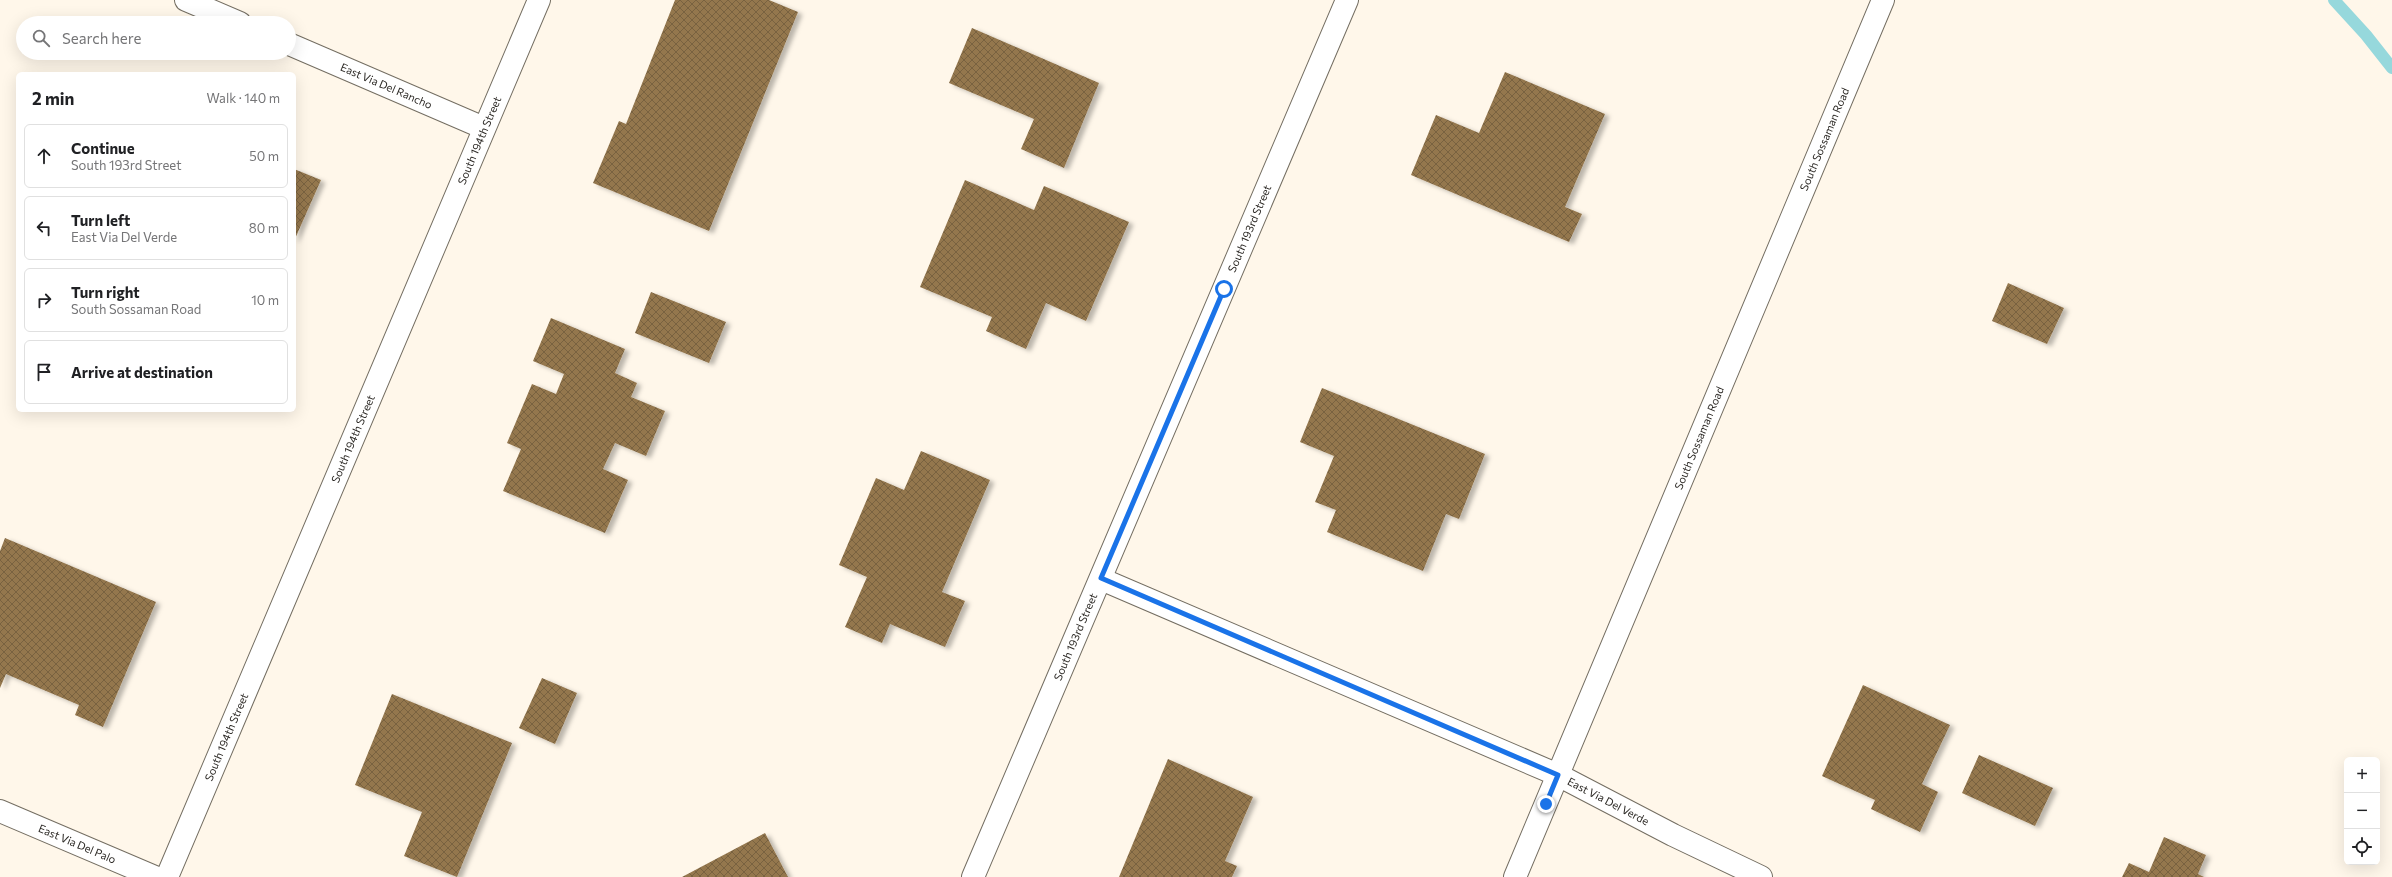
<!DOCTYPE html>
<meta charset="utf-8">
<style>
:root{--surface:#fff;--page:#f6f6f6;--text:#202124;--muted:#757577;--line:#e0e0e0}
body{margin:0;font-family:Commissioner,sans-serif;background:var(--page);color:var(--text)}
.controls{position:absolute;right:12px;bottom:12px;display:grid;overflow:hidden;border-radius:6px;box-shadow:0 4px 16px #0002}
.controls button{width:36px;height:36px;display:grid;place-items:center;padding:0;border:0;border-bottom:1px solid var(--line);background:var(--surface);color:var(--text);font:20px sans-serif}
.stop{position:absolute;width:12px;height:12px;margin:-9px;border:3px solid #1a73e8;border-radius:50%;background:#fff}
.stop.end{background:#1a73e8;border-color:#fff;box-shadow:0 1px 4px #0008}
.list{margin:0;padding:0;list-style:none}
h2{display:flex;justify-content:space-between;align-items:center;height:52px;margin:0;padding:0 16px;font-size:17px}
h2 small{font-size:13px;font-weight:400;color:var(--muted)}
.list li{display:grid;grid-template-columns:26px 1fr auto;gap:12px;align-items:center;box-sizing:border-box;height:64px;margin:0 8px 8px;padding:0 8px;border:1px solid var(--line);border-radius:6px}
.list b{display:block;font-size:15px;white-space:nowrap}
.list p{margin:0;font-size:13px;white-space:nowrap;color:var(--muted)}
.list em{font-size:13px;font-style:normal;color:var(--muted)}
.icon{flex:none;width:22px;height:22px;fill:none;stroke:currentColor;stroke-width:2;stroke-linecap:round;stroke-linejoin:round}
.map{position:relative;flex:none;width:2392px;height:877px;overflow:hidden}
.search{position:absolute;background:var(--surface);box-shadow:0 4px 16px #0002;left:16px;top:16px;width:280px;height:44px;display:flex;align-items:center;gap:10px;box-sizing:border-box;padding:0 14px;border-radius:22px;color:var(--muted);font-size:15px}
.panel{position:absolute;background:var(--surface);box-shadow:0 4px 16px #0002;left:16px;top:72px;width:280px;height:340px;border-radius:6px}
.map>svg:first-child{display:block}
.lines{fill:none;stroke-linecap:round;stroke-linejoin:round}
.stream{stroke:#96d8dc;stroke-width:12}
.building{fill:url(#building-cross-hatch);filter:url(#shadow)}
.minor-casing{stroke:#746e62;stroke-width:24}
.secondary-casing{stroke:#746e62;stroke-width:24}
.minor{stroke:#fff;stroke-width:22}
.secondary{stroke:#fff;stroke-width:22}
.route{stroke:#1a73e8;stroke-width:5}
.labels{text-anchor:middle;stroke-width:3;stroke-linejoin:round;paint-order:stroke}
.street-label{font-size:11px;fill:#2c2925;stroke:#fff7ea}
</style>
<div class="map">
<svg width="2392" height="877" viewBox="0 0 2392 877">
<defs>
<pattern id="building-cross-hatch" width="8" height="8" patternUnits="userSpaceOnUse"><rect width="8" height="8" fill="#94774e"/><path d="M0 0l8 8M0 8l8-8" fill="none" stroke="#796241"/></pattern>
<filter id="shadow"><feDropShadow dx="4.5" dy="2.5" stdDeviation="2" flood-color="#0004"/></filter>
</defs>
<rect width="100%" height="100%" fill="#fff7ea"/>
<g class="lines">
<path class="stream" d="M2334,0L2366,35L2392,68"/>
</g>
<path class="building" d="M675,0H769L798,12L709,231L593,183L619,121L626,124Z
M972,28L1099,83L1064,168L1021,149L1034,119L949,83Z
M1505,72L1605,114L1565,207L1582,214L1569,242L1411,175L1436,115L1479,133Z
M294,169L321,180L294,241Z
M965,180L1034,210L1044,186L1129,222L1086,321L1046,303L1026,349L986,331L992,317L920,287Z
M2008,283L2064,308L2047,344L1992,321Z
M651,292L726,322L709,363L635,333Z
M551,318L625,349L615,373L637,383L631,397L665,411L646,456L615,443L603,469L628,480L605,533L503,491L521,449L507,443L532,384L556,394L564,374L533,361Z
M1322,388L1485,454L1459,519L1446,514L1423,571L1327,532L1336,510L1315,502L1334,456L1300,442Z
M921,451L990,480L942,592L965,601L945,647L890,624L882,643L845,627L867,577L839,565L876,478L904,490Z
M5,538L156,602L103,727L75,715L79,705L6,674L0,688V551Z
M542,678L577,693L555,744L519,728Z
M1863,685L1950,725L1922,784L1938,792L1920,832L1871,809L1875,800L1822,776Z
M392,694L512,743L457,877L404,856L422,812L355,785Z
M1979,755L2053,788L2035,826L1962,793Z
M1168,759L1253,797L1225,861L1237,866L1232,877H1119Z
M765,833L788,877H682Z
M2164,837L2206,855L2198,874L2204,877H2122L2129,863L2149,872Z"/>
<g class="lines">
<g class="minor-casing">
<g id="minor">
<path d="M186,0L240,23"/>
<path id="s1" d="M289,44L484,128"/>
<path id="s2" d="M1101,579L1558,775L1673,835L1761,877"/>
<path id="s3" d="M0,811L155,877"/>
<path id="s4" d="M167,877L539,0"/>
<path id="s5" d="M973,877L1347,0"/>
</g>
</g>
<g class="secondary-casing">
<g id="secondary">
<path id="s6" d="M1515,877L1883,0"/>
</g>
</g>
<use href="#minor" class="minor"/>
<use href="#secondary" class="secondary"/>
</g>
<g class="lines">
<path class="route" d="M1224,289L1101,578L1558,775L1546,804"/>
</g>
<g class="labels">
<g class="street-label">
<text dy="4" stroke="none"><textPath href="#s1" startOffset="106">East Via Del Rancho</textPath></text>
<text dy="4" stroke="none"><textPath href="#s4" startOffset="800">South 194th Street</textPath></text>
<text dy="4" stroke="none"><textPath href="#s6" startOffset="800">South Sossaman Road</textPath></text>
<text dy="4" stroke="none"><textPath href="#s5" startOffset="705">South 193rd Street</textPath></text>
<text dy="4" stroke="none"><textPath href="#s4" startOffset="476">South 194th Street</textPath></text>
<text dy="4" stroke="none"><textPath href="#s6" startOffset="476">South Sossaman Road</textPath></text>
<text dy="4" stroke="none"><textPath href="#s5" startOffset="261">South 193rd Street</textPath></text>
<text dy="4" stroke="none"><textPath href="#s4" startOffset="152">South 194th Street</textPath></text>
<text dy="4" stroke="none"><textPath href="#s2" startOffset="554">East Via Del Verde</textPath></text>
<text dy="4" stroke="none"><textPath href="#s3" startOffset="84">East Via Del Palo</textPath></text>
</g>
</g>
</svg>
<div class="controls">
<button>+</button>
<button>−</button>
<button><svg class="icon" aria-label="locate" viewBox="0 0 24 24"><circle cx="12" cy="12" r="6"/><path d="M12 2v4M12 18v4M2 12h4M18 12h4"/></svg></button>
</div>
<div class="stop" style="left:1224px;top:289px"></div>
<div class="stop end" style="left:1546px;top:804px"></div>
<div class="search"><svg class="icon" aria-label="search" viewBox="0 0 24 24"><circle cx="10" cy="10" r="6"/><path d="M15 15l6 6"/></svg>Search here</div>
<section class="panel">
<h2>2 min<small>Walk · 140 m</small></h2>
<ul class="list">
<li><svg class="icon" aria-label="ahead" viewBox="0 0 24 24"><path d="M12 20V5M6 11l6-6 6 6"/></svg><div><b>Continue</b><p>South 193rd Street</p></div><em>50 m</em></li>
<li><svg class="icon" aria-label="left" viewBox="0 0 24 24"><path d="M17 20v-9H6M10 6l-5 5 5 5"/></svg><div><b>Turn left</b><p>East Via Del Verde</p></div><em>80 m</em></li>
<li><svg class="icon" aria-label="right" viewBox="0 0 24 24"><path d="M7 20v-9h11M14 6l5 5-5 5"/></svg><div><b>Turn right</b><p>South Sossaman Road</p></div><em>10 m</em></li>
<li><svg class="icon" aria-label="arrive" viewBox="0 0 24 24"><path d="M6 21V4h12l-3 4 3 4H6"/></svg><div><b>Arrive at destination</b></div></li>
</ul>
</section>
</div>
